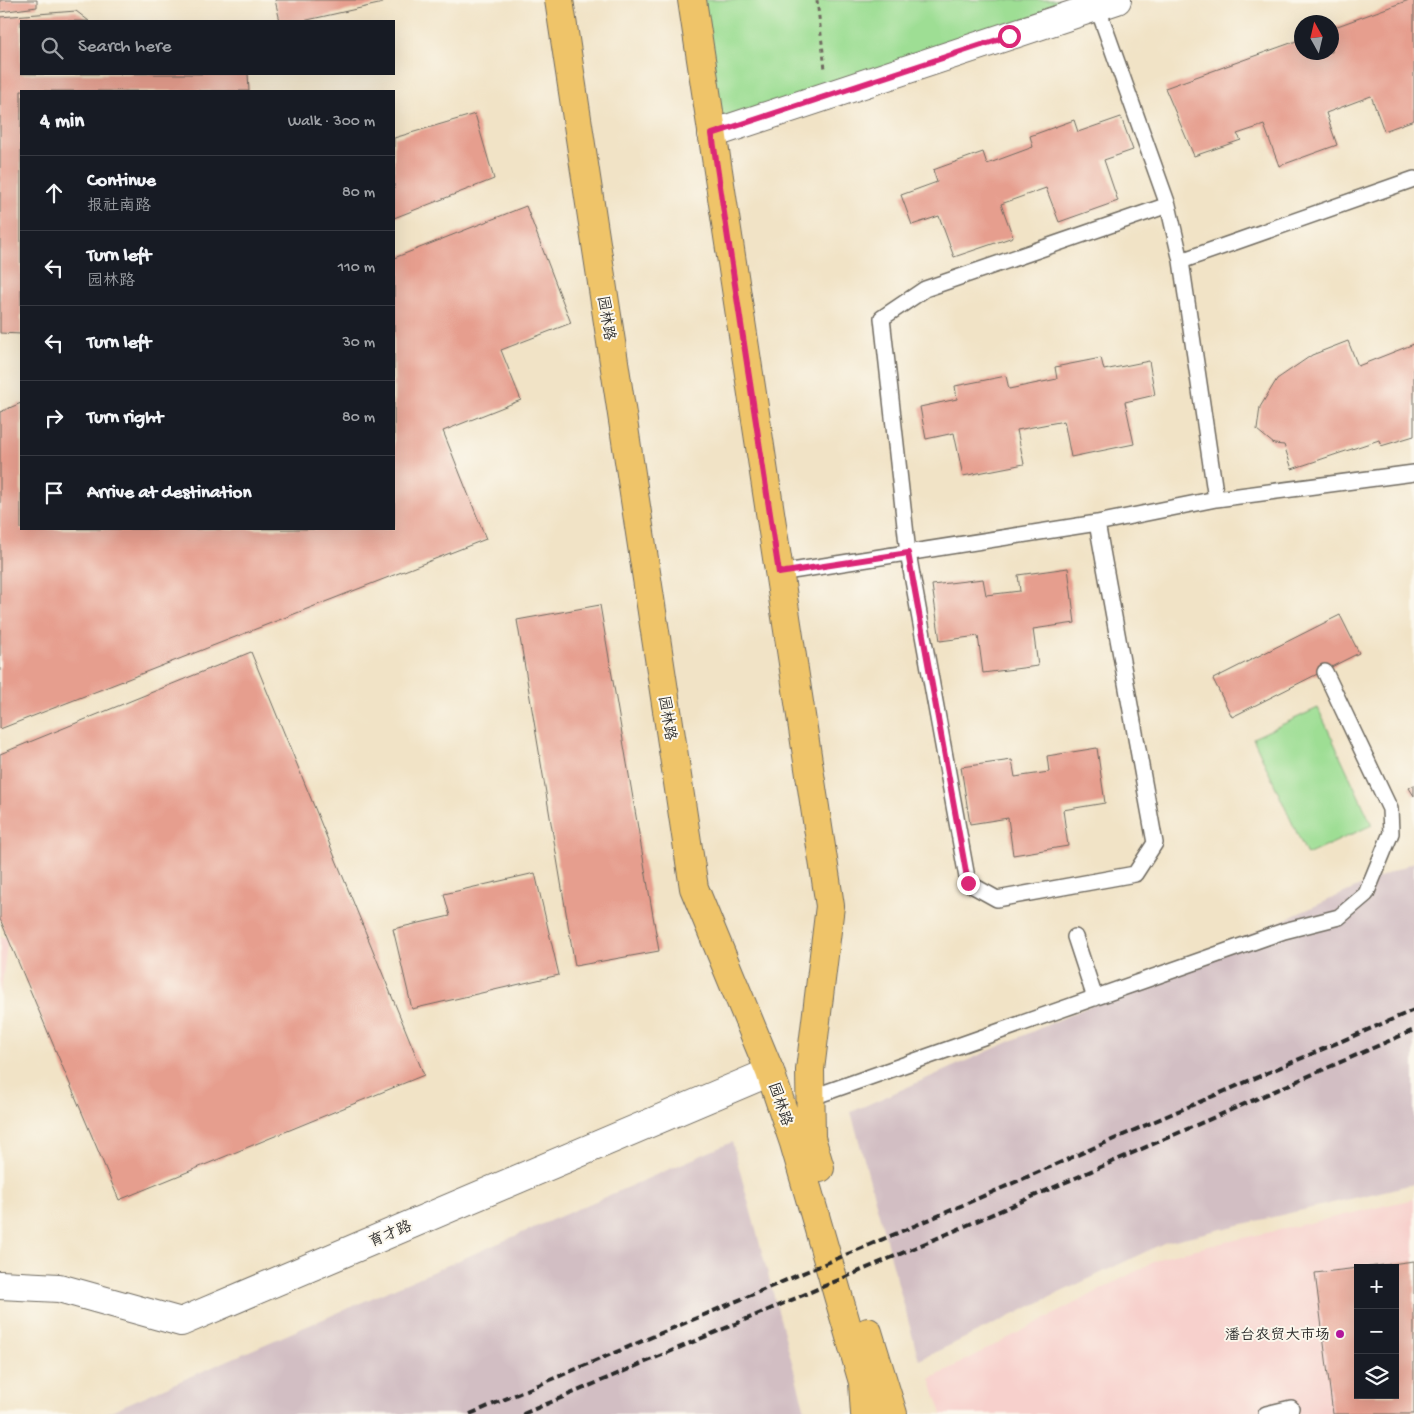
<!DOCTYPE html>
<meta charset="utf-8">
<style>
:root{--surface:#171b24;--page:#242831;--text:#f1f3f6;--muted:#9ea1a6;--line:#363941}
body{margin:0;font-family:"Gochi Hand","LXGW WenKai TC",sans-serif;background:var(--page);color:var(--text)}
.controls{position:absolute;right:15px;bottom:15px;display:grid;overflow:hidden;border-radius:0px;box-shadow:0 5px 20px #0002}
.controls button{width:45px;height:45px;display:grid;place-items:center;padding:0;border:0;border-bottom:1px solid var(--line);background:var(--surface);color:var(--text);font:25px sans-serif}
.compass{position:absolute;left:1294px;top:15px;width:45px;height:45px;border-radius:50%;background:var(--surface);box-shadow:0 5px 20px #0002;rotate:352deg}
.stop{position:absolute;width:15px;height:15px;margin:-11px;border:4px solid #db2777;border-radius:50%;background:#fff}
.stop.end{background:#db2777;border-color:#fff;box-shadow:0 1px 5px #0008}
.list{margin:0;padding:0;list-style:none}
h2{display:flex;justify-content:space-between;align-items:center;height:65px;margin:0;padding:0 20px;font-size:21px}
h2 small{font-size:16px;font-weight:400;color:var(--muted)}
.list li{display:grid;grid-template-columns:32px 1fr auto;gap:15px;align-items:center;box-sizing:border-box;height:75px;padding:0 20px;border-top:1px solid var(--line)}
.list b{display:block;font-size:19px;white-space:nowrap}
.list p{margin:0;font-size:16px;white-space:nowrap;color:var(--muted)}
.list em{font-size:16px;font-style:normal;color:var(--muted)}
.icon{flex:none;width:28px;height:28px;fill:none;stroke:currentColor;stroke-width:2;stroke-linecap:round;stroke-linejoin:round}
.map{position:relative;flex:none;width:1414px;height:1414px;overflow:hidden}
.search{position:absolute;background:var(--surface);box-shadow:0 5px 20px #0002;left:20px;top:20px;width:375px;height:55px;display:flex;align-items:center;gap:12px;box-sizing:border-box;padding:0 18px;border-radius:0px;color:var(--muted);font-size:19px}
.panel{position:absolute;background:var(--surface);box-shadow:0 5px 20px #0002;left:20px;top:90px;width:375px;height:440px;border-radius:0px}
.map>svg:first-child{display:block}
.built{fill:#f7d0cc;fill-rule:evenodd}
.industrial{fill:#d2bec3}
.green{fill:#9ede94;stroke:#648460}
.building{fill:#e69e8e}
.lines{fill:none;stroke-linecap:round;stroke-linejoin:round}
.service-casing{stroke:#706b61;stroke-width:18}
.minor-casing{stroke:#706b61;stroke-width:30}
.primary-casing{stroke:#706b61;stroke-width:30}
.path{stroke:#706b61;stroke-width:3;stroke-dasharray:4 4;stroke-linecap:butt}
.service{stroke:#fff;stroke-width:15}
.minor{stroke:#fff;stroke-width:28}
.primary{stroke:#efc469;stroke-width:28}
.rail{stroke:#2b2b2b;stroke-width:4;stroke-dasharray:8 4;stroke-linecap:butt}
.route{stroke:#db2777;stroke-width:6}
.poi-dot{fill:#b5179e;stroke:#fbf7ec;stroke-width:2}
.labels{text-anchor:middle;stroke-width:4;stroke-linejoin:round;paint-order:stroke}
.street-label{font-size:15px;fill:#2b2b2b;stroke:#fbf7ec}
.poi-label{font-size:15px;fill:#2b2b2b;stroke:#fbf7ec;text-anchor:end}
</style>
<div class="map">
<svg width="1414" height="1414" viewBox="0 0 1414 1414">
<rect width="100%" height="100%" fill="#fbf7ec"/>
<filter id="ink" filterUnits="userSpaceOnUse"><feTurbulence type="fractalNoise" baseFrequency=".02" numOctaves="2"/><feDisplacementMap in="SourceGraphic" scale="10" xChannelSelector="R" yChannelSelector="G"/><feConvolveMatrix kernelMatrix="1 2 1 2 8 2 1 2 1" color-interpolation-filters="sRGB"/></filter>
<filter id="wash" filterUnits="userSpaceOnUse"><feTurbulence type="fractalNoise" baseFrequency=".0096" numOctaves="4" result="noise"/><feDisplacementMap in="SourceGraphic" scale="20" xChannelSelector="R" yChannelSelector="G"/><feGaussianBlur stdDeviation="1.12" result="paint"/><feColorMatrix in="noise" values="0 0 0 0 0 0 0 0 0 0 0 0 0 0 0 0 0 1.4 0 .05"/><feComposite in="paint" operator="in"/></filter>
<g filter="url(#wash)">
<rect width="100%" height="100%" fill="#f1e3c6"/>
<path class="built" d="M0,937L8,938L0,998Z
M1414,1199V1414H942L930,1379L1165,1256ZM1358,1268H1395V1395H1358Z"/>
<path class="industrial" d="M1414,862V1184L1166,1242L919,1360L851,1112Z
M732,1142L806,1414H104Z"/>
<path class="green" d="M692,0H1117L712,134Z
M1318,708L1372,825L1307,855L1253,738Z"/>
<g id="blocks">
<path class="building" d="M0,0H37V7L0,12Z
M275,0H383V3L303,21H280Z
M1409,0H1414V120L1384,131L1371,96L1326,113L1337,145L1279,166L1264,125L1237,134L1241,140L1194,156L1165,88L1302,39V52H1332V28Z
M76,11L89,21H21V74H248L249,91H21V334L0,333V17Z
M475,114L494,179L394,218V138Z
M1121,117L1133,150L1104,160L1118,201L1059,222L1046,188L1001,204L1013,237L954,257L939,216L912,225L901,195L937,182L933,170L983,152L987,164L1033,147L1030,136L1074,120L1078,132Z
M526,206L571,323L501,350L521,400L443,431L486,539L0,729V412L21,403V529H394V258Z
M1348,341L1358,366L1414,344V436L1381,446L1379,440L1292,469L1284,445L1274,444L1257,430L1260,407L1277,379L1312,355Z
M1101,358L1104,370L1149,361L1155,395L1125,402L1134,444L1071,457L1064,421L1017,430L1024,464L963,476L954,433L926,439L920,407L957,399L955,386L1006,376L1009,389L1057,379L1055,367Z
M1068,568L1075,623L1033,629L1038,666L983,673L978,636L940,641L932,585L983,579L986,595L1020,591L1018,575Z
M600,605L659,951L575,966L517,620Z
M1340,615L1359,653L1232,717L1213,679Z
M251,652L424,1075L119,1200L0,919V754Z
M1097,748L1105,803L1063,810L1068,846L1013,855L1008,818L970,824L961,767L1012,760L1015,777L1049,772L1047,756Z
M1414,785V796L1409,788Z
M535,873L559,975L412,1009L393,929L450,916L444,894Z
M1414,1261V1414H1333L1315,1273L1358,1268V1395H1395V1268H1368V1267Z"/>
</g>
</g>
<g filter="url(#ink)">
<use href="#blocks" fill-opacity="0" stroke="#706b61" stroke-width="1"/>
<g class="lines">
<g class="service-casing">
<path id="service" d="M1168,205L1181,261
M1216,499L1181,261L1414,179
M1097,523L1155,843L1135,874L997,899L968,883L908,553L882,318L925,289L1168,205L1097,6
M779,573L1097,523L1216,499L1414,473
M1075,937L1095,998
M810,1098L1284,931L1339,917L1366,894L1391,833L1390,809L1325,672
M1266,1414L1291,1408"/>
</g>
<g class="minor-casing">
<path id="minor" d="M712,134L1117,0
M0,1285L59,1288L181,1322L770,1072"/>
</g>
<g class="primary-casing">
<path id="primary" d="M559,0L694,888L770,1072L794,1143L863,1382L865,1414
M692,0L830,906L810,1070L811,1138L820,1168
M868,1332L893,1414"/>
</g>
<path class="path" d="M817,0L825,69"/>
<use href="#service" class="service"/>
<use href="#minor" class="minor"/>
<use href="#primary" class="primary"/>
<path class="rail" d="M470,1414L940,1215L1169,1115L1414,1010
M523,1414L947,1234L1414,1030"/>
</g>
</g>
<g class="lines" filter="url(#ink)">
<path class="route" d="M968,883L908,553L779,573L712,134L1009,36"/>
</g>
<circle class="poi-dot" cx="1340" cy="1334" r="5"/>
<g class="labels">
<g class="street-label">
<text transform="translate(607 318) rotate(81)" y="5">园林路</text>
<text transform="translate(668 718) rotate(81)" y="5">园林路</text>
<text transform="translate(781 1104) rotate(71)" y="5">园林路</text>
<text transform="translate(390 1233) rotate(-23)" y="5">育才路</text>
</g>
<g class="poi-label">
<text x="1330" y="1339">潘台农贸大市场</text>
</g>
</g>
</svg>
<div class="controls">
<button>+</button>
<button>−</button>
<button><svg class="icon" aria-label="layers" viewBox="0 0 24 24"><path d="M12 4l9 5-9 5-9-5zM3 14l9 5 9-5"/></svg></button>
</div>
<svg class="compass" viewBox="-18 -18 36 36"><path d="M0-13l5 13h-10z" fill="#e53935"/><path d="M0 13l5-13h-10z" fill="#9ea1a6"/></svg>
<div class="stop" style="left:1009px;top:36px"></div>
<div class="stop end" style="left:968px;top:883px"></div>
<div class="search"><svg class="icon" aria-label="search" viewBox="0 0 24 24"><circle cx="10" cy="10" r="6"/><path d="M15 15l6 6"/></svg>Search here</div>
<section class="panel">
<h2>4 min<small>Walk · 300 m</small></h2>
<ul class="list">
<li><svg class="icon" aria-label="ahead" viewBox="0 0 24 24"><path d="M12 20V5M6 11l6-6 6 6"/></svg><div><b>Continue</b><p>报社南路</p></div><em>80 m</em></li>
<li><svg class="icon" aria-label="left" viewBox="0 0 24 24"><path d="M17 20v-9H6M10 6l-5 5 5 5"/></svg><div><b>Turn left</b><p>园林路</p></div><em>110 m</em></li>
<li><svg class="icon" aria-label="left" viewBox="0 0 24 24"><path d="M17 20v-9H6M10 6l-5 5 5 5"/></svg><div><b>Turn left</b></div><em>30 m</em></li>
<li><svg class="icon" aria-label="right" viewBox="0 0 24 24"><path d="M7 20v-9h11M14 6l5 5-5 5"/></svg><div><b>Turn right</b></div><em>80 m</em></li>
<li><svg class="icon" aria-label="arrive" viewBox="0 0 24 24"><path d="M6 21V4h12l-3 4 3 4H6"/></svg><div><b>Arrive at destination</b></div></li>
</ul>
</section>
</div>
